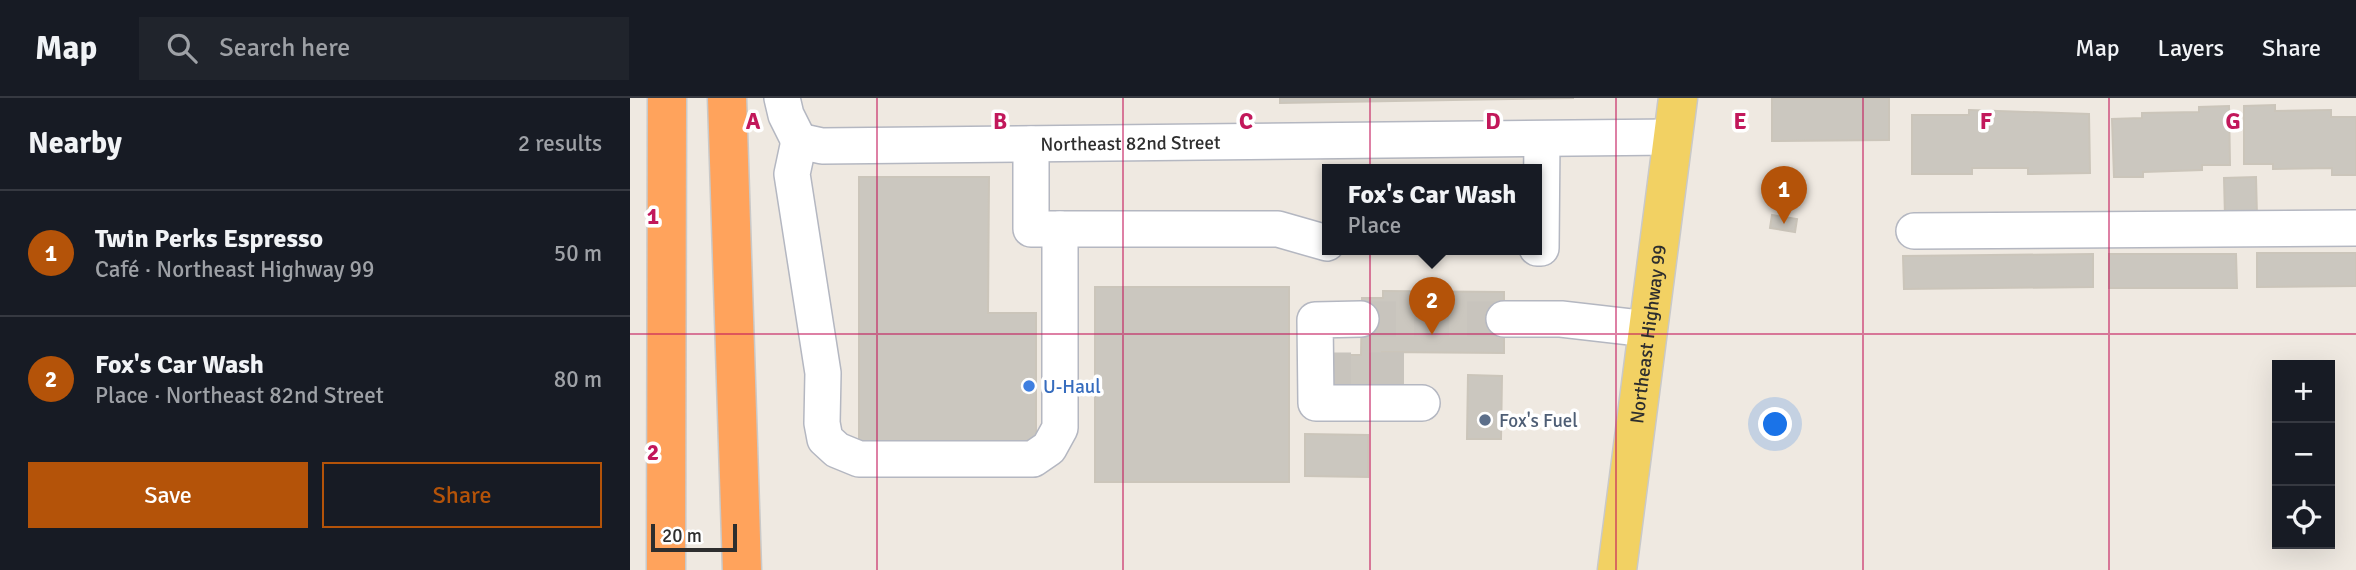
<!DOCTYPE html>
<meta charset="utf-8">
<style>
:root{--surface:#171b24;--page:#20242c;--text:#f1f3f6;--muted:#9ea1a6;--line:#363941;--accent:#b45309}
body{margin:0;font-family:Signika,sans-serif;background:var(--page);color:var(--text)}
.controls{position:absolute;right:21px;bottom:21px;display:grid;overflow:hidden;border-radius:0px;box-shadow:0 7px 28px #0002}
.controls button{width:63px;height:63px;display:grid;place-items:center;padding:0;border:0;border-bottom:2px solid var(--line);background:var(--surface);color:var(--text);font:35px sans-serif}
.scale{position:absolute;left:21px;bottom:18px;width:86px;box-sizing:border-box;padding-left:7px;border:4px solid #2e2e2e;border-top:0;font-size:19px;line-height:24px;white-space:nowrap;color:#2e2e2e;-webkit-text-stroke:5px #fff;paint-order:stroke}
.you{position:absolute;left:1146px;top:327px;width:24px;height:24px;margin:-18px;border:5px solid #fff;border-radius:50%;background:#1a73e8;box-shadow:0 0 0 10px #1a73e833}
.badge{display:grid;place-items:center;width:46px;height:46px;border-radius:50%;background:var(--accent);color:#fff;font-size:23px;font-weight:700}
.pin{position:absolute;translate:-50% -58px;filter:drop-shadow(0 2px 4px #0008)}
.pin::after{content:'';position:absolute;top:37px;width:24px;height:21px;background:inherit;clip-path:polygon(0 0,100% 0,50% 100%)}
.popup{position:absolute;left:692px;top:66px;width:220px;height:91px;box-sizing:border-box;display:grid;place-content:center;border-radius:0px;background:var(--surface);filter:drop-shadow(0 2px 5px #0005);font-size:23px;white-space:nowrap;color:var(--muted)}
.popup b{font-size:26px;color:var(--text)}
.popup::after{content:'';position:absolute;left:50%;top:100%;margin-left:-14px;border:14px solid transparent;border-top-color:var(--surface)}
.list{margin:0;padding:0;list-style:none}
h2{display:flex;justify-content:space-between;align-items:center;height:91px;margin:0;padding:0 28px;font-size:30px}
h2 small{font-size:23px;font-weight:400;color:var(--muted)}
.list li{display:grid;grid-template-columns:46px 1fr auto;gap:21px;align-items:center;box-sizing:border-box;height:126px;padding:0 28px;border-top:2px solid var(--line)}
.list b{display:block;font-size:26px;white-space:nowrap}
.list p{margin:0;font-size:23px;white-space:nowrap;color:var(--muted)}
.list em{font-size:23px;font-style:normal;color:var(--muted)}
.actions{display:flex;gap:14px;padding:21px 28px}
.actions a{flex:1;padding:16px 0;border:2px solid var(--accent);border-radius:0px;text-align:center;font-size:24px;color:var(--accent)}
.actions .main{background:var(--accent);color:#fff}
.icon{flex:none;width:38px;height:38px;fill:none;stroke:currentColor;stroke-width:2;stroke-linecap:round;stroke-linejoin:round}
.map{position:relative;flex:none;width:1726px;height:472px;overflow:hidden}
header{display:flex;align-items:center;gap:42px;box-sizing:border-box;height:98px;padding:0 35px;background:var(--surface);border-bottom:2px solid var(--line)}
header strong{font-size:33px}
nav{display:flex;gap:38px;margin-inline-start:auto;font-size:24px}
.search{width:490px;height:63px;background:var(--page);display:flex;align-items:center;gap:18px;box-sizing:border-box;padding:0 24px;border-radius:0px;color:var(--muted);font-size:26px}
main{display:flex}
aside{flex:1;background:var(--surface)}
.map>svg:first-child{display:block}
.building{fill:#cbc7bf;stroke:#cbc5ba;stroke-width:2}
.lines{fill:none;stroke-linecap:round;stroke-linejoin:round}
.minor-tunnel{stroke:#c8c4bd;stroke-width:35;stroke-dasharray:35 18;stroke-linecap:butt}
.minor-casing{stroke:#b4b7c1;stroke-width:38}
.major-casing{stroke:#c9c9c9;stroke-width:41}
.highway-casing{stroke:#c9c9c9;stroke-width:41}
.minor{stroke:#fff;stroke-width:35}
.major{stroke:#f2d163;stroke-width:38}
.highway{stroke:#ffa35c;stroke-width:38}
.grid{fill:none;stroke:#c2185b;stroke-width:2;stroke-opacity:0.55}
.shop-dot{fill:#3f7fe0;stroke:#fff;stroke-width:2.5}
.service-dot{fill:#5c6f8a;stroke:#fff;stroke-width:2.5}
.labels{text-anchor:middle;stroke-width:7;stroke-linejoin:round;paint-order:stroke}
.street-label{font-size:19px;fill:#2e2e2e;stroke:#fff}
.shop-label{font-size:19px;fill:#366cbe;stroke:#fff;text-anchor:start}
.service-label{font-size:19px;fill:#4e5e75;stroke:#fff;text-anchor:start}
.grid-label{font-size:23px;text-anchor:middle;font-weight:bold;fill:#c2185b;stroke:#fff;stroke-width:7;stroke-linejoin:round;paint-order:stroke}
</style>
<header>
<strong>Map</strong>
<div class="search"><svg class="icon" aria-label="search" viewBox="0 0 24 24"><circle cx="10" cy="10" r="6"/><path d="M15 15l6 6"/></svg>Search here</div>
<nav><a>Map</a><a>Layers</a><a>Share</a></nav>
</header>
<main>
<aside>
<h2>Nearby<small>2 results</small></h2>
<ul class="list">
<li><span class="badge">1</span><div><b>Twin Perks Espresso</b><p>Café · Northeast Highway 99</p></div><em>50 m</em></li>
<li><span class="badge">2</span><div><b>Fox's Car Wash</b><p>Place · Northeast 82nd Street</p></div><em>80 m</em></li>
</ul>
<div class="actions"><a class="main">Save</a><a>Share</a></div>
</aside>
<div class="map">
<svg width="1726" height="472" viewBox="0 0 1726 472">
<rect width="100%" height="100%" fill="#efe9e1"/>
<path class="building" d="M650,0H944L650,5Z
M1142,0H1259V42L1142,43Z
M1645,7V13L1701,12V19H1726V77H1702V70L1643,71V66H1614V8Z
M1599,8L1600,67H1572V72L1513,74V79H1484L1482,21L1512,20V15L1569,14V9Z
M1339,12L1459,16L1460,75L1398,76V70H1342V76H1282V17H1339Z
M229,79H359L358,215H406V344H229Z
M1626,79L1627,118L1595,119L1594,80Z
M1142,117L1167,121L1165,134L1140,130Z
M1627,155H1726V188L1627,189Z
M1463,156V189L1274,191L1273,158Z
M1479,156H1606L1607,190H1479Z
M465,189H659V384H465Z
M753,193L874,194V255L752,254L751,288L697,287V257H731L732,200H753Z
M838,277L872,278L871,341H837Z
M675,336L738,337V379L675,378Z"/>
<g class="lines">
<path class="minor-tunnel" d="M731,221H874
M686,272H791"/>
<g class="minor-casing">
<g id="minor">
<path d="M152,0L156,17L169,43"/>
<path id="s1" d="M169,43L192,48L1043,39"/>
<path d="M169,43L162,76L193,275L192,325L195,341L207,352L229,361H403L419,350L430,330V131"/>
<path d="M401,46V131H648L697,145"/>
<path d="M1284,133L1726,130"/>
<path d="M907,150H911L912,41"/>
<path d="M731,221L685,222L686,305H792"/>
<path d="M874,221H931L1018,231"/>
</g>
</g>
<g class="major-casing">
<g id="major">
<path id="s2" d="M987,472L1048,0"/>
</g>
</g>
<g class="highway-casing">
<path id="highway" d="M97,0L112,472
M36,472L37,0"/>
</g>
<use href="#minor" class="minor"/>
<use href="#major" class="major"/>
<use href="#highway" class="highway"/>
</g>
<path class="grid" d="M247,0V472M493,0V472M740,0V472M986,0V472M1233,0V472M1479,0V472M0,236H1726"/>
<circle class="shop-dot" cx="399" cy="288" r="7"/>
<circle class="service-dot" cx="855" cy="322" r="7"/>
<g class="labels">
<g class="street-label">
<text dy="7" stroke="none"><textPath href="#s1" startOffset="332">Northeast 82nd Street</textPath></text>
<text dy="7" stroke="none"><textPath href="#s2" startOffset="238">Northeast Highway 99</textPath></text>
</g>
<g class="shop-label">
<text x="413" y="295">U-Haul</text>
</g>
<g class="service-label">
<text x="869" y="329">Fox's Fuel</text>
</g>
</g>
<g class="grid-label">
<text x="123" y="31">A</text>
<text x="370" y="31">B</text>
<text x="616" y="31">C</text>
<text x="863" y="31">D</text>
<text x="1110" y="31">E</text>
<text x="1356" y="31">F</text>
<text x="1603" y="31">G</text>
<text x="23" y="126">1</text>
<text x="23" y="362">2</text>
</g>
</svg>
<div class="controls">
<button>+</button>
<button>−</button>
<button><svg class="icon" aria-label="locate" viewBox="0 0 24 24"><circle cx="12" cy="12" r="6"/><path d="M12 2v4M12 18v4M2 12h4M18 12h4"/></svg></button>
</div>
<div class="scale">20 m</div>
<div class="you"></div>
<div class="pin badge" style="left:1154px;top:126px">1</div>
<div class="pin badge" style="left:802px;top:237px">2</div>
<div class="popup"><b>Fox's Car Wash</b>Place</div>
</div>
</main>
